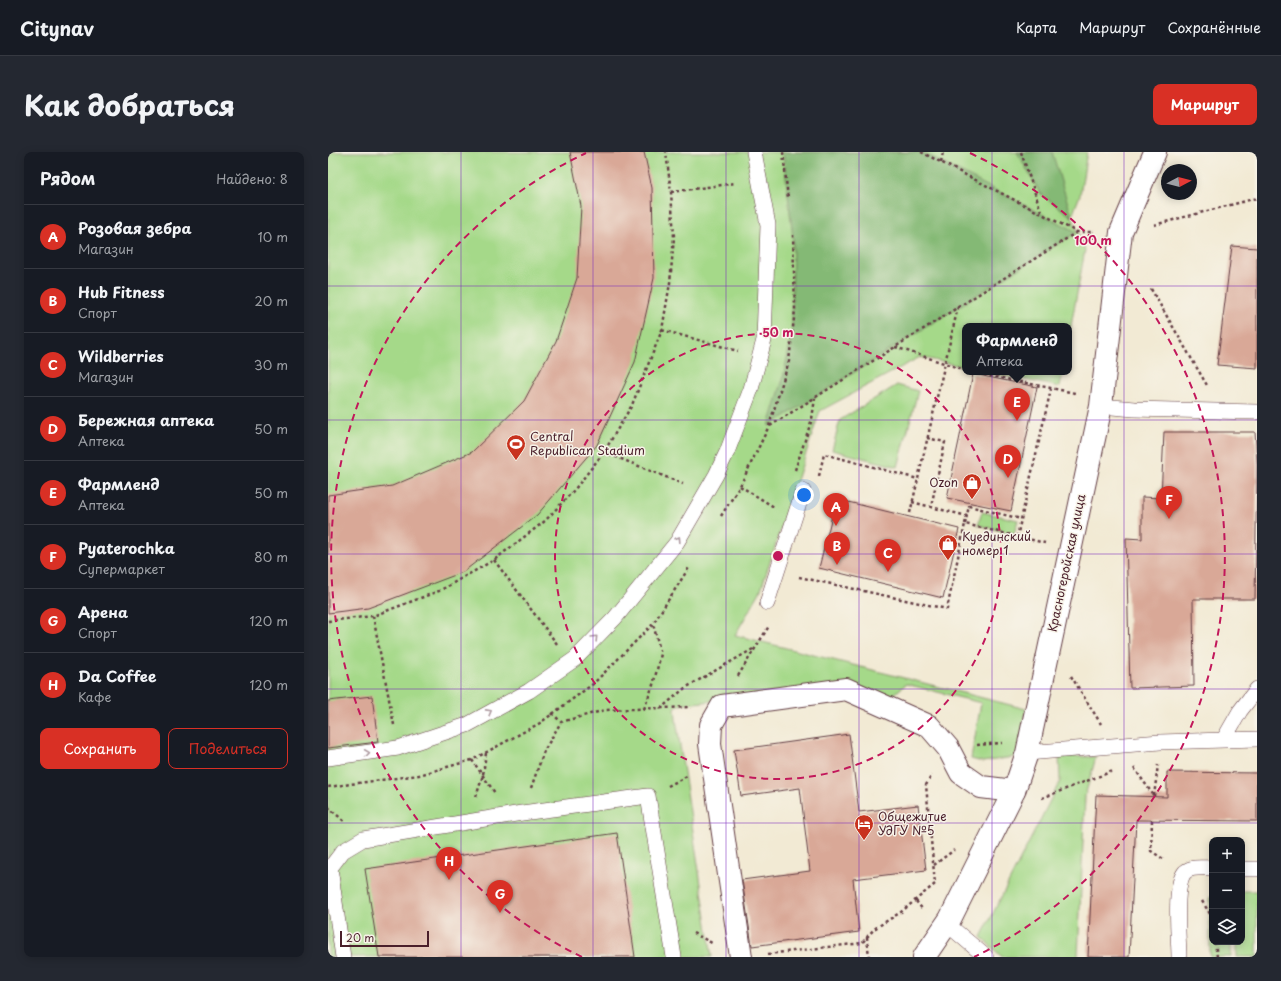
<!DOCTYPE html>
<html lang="ru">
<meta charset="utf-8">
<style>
:root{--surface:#171b24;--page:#242831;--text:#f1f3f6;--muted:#9ea1a6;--line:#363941;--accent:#d93025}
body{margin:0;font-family:"Playpen Sans",sans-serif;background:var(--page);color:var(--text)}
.controls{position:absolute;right:12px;bottom:12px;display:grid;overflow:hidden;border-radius:8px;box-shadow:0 2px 10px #0003}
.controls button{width:36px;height:36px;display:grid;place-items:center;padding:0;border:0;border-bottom:1px solid var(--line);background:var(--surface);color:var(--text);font:20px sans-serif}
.compass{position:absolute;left:833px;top:12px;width:36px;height:36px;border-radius:50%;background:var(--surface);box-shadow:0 2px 10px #0003;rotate:83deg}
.scale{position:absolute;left:12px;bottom:10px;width:89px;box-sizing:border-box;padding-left:4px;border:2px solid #4a1f2b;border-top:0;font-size:11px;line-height:14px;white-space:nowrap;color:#4a1f2b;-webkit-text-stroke:3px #f7f3e8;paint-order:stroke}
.you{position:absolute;left:476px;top:343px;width:14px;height:14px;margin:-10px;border:3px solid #fff;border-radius:50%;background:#1a73e8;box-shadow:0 0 0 6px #1a73e833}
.badge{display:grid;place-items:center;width:26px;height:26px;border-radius:50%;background:var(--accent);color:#fff;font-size:13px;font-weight:700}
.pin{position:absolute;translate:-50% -33px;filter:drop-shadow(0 1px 2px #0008)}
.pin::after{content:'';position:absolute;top:21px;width:14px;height:12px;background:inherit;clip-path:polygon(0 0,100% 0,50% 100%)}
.popup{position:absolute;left:634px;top:171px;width:110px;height:52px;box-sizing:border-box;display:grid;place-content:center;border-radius:8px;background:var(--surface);filter:drop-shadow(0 1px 3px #0005);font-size:13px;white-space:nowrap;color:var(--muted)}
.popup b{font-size:15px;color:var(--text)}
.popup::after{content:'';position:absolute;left:50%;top:100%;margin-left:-8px;border:8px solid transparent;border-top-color:var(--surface)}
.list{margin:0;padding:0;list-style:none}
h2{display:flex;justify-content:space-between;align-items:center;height:52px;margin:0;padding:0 16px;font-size:17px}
h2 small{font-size:13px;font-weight:400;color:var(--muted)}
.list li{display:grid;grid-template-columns:26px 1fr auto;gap:12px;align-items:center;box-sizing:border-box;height:64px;padding:0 16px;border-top:1px solid var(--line)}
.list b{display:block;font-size:15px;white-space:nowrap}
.list p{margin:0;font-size:13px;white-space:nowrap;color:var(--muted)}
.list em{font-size:13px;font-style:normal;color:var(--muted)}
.actions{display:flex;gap:8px;padding:12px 16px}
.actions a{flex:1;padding:9px 0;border:1px solid var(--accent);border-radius:8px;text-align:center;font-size:14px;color:var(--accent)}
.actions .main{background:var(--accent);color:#fff}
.icon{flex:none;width:22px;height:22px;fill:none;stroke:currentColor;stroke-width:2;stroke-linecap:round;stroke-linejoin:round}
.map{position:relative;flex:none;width:929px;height:805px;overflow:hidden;border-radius:8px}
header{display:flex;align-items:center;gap:24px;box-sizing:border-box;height:56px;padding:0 20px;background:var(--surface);border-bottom:1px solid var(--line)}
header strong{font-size:19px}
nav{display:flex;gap:22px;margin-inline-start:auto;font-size:14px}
.intro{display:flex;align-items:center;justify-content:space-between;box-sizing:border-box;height:96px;padding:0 24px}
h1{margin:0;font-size:28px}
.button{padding:10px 18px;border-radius:8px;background:var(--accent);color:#fff;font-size:14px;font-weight:700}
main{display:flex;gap:24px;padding:0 24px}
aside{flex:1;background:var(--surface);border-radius:8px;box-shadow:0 2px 10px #0003}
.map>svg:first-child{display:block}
.green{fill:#a5d989;stroke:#787c5a}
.forest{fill:#84b975;stroke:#676c50}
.building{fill:#d9a897}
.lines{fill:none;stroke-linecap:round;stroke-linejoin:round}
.service-casing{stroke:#633d44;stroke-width:16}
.pedestrian-casing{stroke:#633d44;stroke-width:24}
.minor-casing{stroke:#633d44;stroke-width:24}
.path{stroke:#633d44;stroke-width:2.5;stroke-dasharray:3 3;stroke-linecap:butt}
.service{stroke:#fff;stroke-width:15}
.pedestrian{stroke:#fff;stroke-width:22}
.minor{stroke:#fff;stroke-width:22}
.oneway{stroke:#ae9aa0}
.grid{fill:none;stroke:#7b2cbf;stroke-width:1;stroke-opacity:0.55}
.ring{fill:none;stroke:#c2185b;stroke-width:2;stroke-dasharray:7 5}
.labels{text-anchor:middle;stroke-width:3;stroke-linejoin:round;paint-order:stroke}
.poi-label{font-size:12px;fill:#4a1f2b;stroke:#f7f3e8;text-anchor:start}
.street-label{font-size:12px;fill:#4a1f2b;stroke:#f7f3e8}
.centre{fill:#c2185b;stroke:#f7f3e8;stroke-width:2}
.ring-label{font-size:12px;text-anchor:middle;font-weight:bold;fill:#c2185b;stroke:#f7f3e8;stroke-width:3;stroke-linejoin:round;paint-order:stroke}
</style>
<header>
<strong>Citynav</strong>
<nav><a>Карта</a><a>Маршрут</a><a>Сохранённые</a></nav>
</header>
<div class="intro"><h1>Как добраться</h1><a class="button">Маршрут</a></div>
<main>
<aside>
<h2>Рядом<small>Найдено: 8</small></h2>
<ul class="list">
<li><span class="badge">A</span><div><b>Розовая зебра</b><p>Магазин</p></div><em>10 m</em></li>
<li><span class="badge">B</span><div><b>Hub Fitness</b><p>Спорт</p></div><em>20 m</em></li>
<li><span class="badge">C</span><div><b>Wildberries</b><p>Магазин</p></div><em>30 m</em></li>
<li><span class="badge">D</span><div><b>Бережная аптека</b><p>Аптека</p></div><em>50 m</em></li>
<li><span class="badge">E</span><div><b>Фармленд</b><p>Аптека</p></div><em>50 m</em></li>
<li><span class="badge">F</span><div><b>Pyaterochka</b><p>Супермаркет</p></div><em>80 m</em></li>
<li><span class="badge">G</span><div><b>Арена</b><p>Спорт</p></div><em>120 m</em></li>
<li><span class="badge">H</span><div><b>Da Coffee</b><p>Кафе</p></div><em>120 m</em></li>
</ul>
<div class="actions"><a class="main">Сохранить</a><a>Поделиться</a></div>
</aside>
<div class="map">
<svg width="929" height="805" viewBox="0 0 929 805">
<rect width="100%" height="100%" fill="#f7f3e8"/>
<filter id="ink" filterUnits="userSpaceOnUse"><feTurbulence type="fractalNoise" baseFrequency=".025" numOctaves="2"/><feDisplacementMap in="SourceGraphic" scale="8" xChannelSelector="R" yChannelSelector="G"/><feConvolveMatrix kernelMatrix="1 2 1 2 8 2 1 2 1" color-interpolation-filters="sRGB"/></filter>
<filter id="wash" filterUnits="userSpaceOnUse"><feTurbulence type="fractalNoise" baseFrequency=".012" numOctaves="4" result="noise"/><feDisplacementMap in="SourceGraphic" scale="16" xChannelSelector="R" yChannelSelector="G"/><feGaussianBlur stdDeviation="0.9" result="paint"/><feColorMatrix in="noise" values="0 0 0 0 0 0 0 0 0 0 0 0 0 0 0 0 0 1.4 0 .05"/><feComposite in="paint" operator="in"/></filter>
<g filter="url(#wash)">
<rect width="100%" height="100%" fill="#f2ead4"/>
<path class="green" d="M0,0H759L752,43L744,64L757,98L741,185V174H637V215L592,205L492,259L432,440L407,483L698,557L692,604L655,610L643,607L653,551L578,532L564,544L535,536H495L350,553L347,557L348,567L384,805H0Z
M660,220H735L732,235Z
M569,233L590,239L570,315L504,298L512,268Z
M654,360L690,368L686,382L650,373Z
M731,604L768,605L757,644L750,805H674L653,785L732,629Z
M914,739H929V805H909V790H914Z
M882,745H884V790H903V805H882Z"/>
<path class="forest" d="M455,0H593L749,80L441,274L455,227L464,179L465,86Z
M689,0H724L744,65L712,41Z"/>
<g id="blocks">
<path class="building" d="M242,0H316L324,36L326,126L307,210L269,293L209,363L135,420L40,456L0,461V343L64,334L144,300L196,249L228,189L249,126L253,54Z
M904,94L929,96V216L889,213Z
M645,222L709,235L683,359L619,346Z
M836,280H927L929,312L927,447H865L866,534L802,536L798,386L814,387V345L833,346Z
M516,349L631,377L615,446L491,416L505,360L512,362Z
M44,544L50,590L0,596V549Z
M521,582L531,660L590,653L598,718L525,727L531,780L424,794L414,728L482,719L472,636L413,644L406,598Z
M839,620L929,621V669L808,668L801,805H760L768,643L839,645Z
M289,681L307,805H51L37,717Z"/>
</g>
</g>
<g filter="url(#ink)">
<use href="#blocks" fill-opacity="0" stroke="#633d44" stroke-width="1"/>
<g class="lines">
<g class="service-casing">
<path id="service" d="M773,254L806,257L929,260
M439,451L475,339
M896,587L912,559L929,537
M699,601L832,590L929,587
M0,606L70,596L139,573L201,539L247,507L287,466L349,390L388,323L399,300L423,237L436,188L440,73L426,0
M914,717H929
M619,772L658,805
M15,805L2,716L15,699L35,687L194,661L320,644L346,805
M851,805C851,787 845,733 857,720C864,714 875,716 884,716"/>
</g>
<g class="pedestrian-casing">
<path id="pedestrian" d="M413,805L382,592L383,573L394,554L518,537L601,574L620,596L633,621L653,635L686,639"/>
</g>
<g class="minor-casing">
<path id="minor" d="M596,805L622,767L686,639L699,601L773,254L793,80L827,0"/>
</g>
<path class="path" d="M455,0L460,46
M593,0L749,80H766
M693,0L714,62
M613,10L615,0
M343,40L408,31
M826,73L929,46
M823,137L880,235
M334,178L410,199
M567,195L637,218
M644,220L747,241
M442,274L749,80
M599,286L617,290L603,355L639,364
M276,300L355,332
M467,318L484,267L487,246
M491,324L496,302L590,327L630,155
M412,334L446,355
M584,350L603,355
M582,361L590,327
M393,364L412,334L441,274L461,209L467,158L465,83
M637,372L641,354L693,367
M689,385L723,237
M166,408L229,492
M471,425L619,457L637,372L717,391
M45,464L66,573
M0,469L45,464L111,439L166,408L217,369L247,337L276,300L304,253L334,178L342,131L346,85L343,40L338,0
M410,524L441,474
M743,524L773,572
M316,557L325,533L333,502L325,472
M332,557L357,536L425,497
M224,561L233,570L277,558L363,555
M649,593L674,591
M144,608L167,641
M806,616L826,644
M340,634L359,624
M0,635L91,623L144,608L212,571L265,532L325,472L362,414
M203,636L216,599L233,570
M826,644L830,613
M148,645L155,623L158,601
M714,646L785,619
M0,655L17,670
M824,668L823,699L837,708
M606,713L626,698
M588,749L595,758
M874,749L884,765
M365,781L384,791
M539,785L541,805
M887,790L889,805
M440,802L534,791L546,777L573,760L607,732L598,633L604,623"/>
<use href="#service" class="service"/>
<use href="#pedestrian" class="pedestrian"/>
<use href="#minor" class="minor"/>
</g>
<defs><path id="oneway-chevron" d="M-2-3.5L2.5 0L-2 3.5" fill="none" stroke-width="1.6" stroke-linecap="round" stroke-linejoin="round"/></defs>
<g class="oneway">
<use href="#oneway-chevron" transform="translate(350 387) rotate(-57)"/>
<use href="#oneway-chevron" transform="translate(267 486) rotate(-46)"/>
<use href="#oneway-chevron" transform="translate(161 560) rotate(-29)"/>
<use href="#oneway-chevron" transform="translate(39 601) rotate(-8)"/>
</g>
</g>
<path class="grid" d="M133,0V805M265,0V805M398,0V805M531,0V805M664,0V805M796,0V805M0,134H929M0,268H929M0,402H929M0,537H929M0,671H929"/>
<g class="ring">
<circle cx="450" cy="404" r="223"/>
<path d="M254 805A446 446 0 0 1 258 1M642 1A446 446 0 0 1 646 805"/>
</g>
<defs>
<g id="stadium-pin" transform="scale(1)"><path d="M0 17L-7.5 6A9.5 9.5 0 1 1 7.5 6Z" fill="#c8321e" stroke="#f7f3e8"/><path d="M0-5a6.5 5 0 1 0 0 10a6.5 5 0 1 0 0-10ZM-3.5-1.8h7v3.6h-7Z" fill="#fff"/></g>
<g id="shop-pin" transform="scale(1)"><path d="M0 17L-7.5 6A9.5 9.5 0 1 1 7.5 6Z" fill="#c8321e" stroke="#f7f3e8"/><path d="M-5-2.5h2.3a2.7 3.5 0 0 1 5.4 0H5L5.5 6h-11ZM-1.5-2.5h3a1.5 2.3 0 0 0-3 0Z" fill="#fff"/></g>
<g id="hotel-pin" transform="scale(1)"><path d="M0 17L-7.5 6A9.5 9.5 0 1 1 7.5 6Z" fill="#c8321e" stroke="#f7f3e8"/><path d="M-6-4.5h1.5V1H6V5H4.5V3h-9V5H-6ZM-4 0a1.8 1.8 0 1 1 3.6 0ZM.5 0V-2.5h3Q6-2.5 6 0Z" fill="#fff"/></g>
</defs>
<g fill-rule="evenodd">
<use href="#stadium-pin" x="188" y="292"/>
<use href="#shop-pin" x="644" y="331"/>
<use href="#shop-pin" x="620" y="392"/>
<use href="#hotel-pin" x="536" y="672"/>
</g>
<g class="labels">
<g class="poi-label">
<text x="202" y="289">Central<tspan x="202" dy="14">Republican Stadium</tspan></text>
<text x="630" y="335" text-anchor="end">Ozon</text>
<text x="634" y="389">Куединский<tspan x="634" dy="14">номер 1</tspan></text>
<text x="550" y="669">Общежитие<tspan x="550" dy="14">УдГУ №5</tspan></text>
</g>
<g class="street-label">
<text transform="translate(739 411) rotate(-78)" y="4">Красногеройская улица</text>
</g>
</g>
<circle cx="450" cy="404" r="6" class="centre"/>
<g class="ring-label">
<text x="765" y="93">100 m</text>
<text x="450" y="185">50 m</text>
</g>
</svg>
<div class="controls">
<button>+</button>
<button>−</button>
<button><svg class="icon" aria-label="layers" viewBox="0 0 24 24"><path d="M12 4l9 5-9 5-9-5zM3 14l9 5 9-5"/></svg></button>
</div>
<svg class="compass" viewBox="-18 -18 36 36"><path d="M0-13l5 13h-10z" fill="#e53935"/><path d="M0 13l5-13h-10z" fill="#9ea1a6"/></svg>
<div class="scale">20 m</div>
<div class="you"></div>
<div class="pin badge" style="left:508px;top:374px">A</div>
<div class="pin badge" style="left:509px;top:413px">B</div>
<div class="pin badge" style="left:560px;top:420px">C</div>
<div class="pin badge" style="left:680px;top:326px">D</div>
<div class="pin badge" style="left:689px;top:269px">E</div>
<div class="popup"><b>Фармленд</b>Аптека</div>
<div class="pin badge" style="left:841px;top:367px">F</div>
<div class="pin badge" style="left:172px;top:761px">G</div>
<div class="pin badge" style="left:121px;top:728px">H</div>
</div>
</main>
